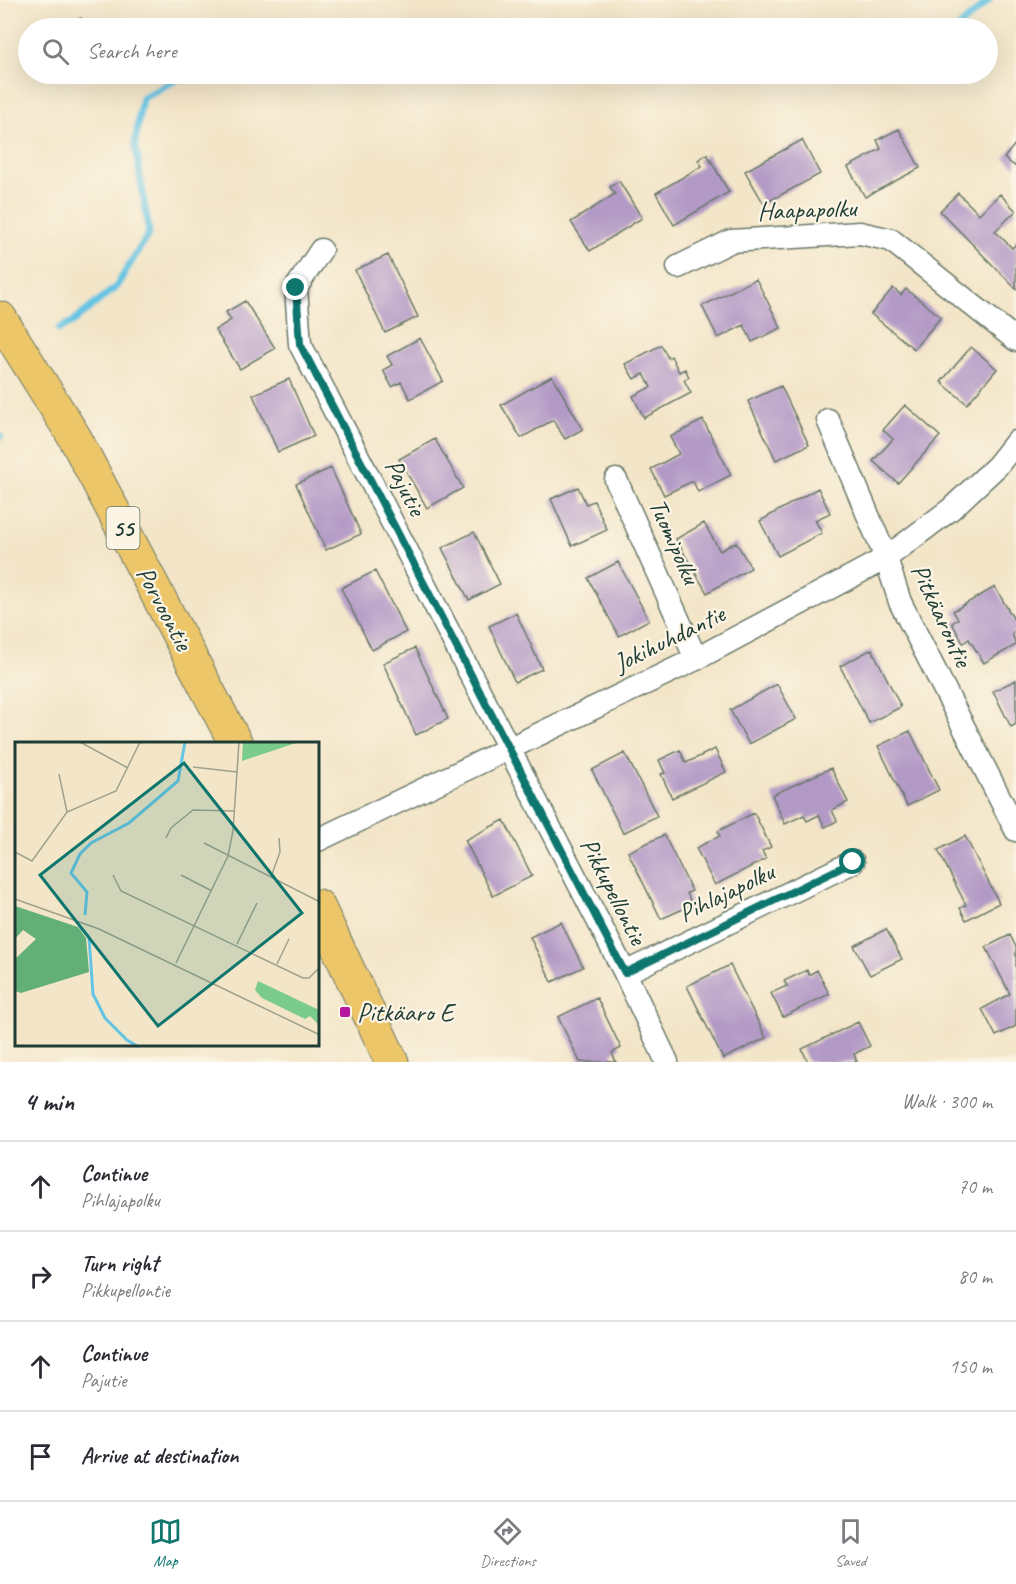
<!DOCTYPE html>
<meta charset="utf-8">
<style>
:root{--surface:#fff;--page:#f2f2f3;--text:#2b2b33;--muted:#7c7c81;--line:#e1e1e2;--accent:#0f766e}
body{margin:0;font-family:Caveat,sans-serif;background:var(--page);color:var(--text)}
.stop{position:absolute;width:18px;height:18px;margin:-14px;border:4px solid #0f766e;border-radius:50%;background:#fff}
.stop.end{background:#0f766e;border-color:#fff;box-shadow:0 2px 6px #0008}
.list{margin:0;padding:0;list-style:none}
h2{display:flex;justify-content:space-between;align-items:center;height:78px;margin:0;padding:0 24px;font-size:26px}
h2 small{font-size:20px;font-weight:400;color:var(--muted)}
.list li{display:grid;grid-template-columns:39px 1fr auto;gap:18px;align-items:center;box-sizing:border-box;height:90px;padding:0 24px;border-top:2px solid var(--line)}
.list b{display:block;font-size:22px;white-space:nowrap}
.list p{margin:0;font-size:20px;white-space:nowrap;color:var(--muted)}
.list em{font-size:20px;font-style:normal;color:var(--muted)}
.icon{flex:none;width:33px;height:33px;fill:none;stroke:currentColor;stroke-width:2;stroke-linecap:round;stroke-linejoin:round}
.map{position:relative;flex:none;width:1016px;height:1062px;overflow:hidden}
.search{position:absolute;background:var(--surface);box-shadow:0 6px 24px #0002;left:18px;right:18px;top:18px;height:66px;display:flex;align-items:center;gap:15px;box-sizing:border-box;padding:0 21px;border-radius:33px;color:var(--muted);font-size:22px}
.sheet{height:438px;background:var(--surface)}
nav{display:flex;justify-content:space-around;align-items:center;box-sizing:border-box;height:84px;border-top:2px solid var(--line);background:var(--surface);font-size:16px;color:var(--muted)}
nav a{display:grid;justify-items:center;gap:3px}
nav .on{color:var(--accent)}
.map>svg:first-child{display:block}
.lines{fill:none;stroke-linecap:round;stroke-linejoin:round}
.stream{stroke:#65c4e3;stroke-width:7}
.building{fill:#b299c6}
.minor-casing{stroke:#697868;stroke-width:25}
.primary-casing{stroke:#697868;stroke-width:35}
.minor{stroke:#fff;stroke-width:22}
.primary{stroke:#ecc669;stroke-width:33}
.route{stroke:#0f766e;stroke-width:8}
.poi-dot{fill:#b5179e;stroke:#fcf5e5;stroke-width:2}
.labels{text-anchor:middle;stroke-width:4.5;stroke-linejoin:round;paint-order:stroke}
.shield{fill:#fcf5e5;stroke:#617469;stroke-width:1.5}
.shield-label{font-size:24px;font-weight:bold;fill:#1f3d34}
.street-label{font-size:26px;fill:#1f3d34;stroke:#fcf5e5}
.poi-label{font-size:26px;fill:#1f3d34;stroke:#fcf5e5;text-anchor:start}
.inset-river{fill:none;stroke:#65c4e3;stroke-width:3}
.inset-road{fill:none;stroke:#9ea28d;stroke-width:1.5}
.view{fill:#0f766e;fill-opacity:0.15;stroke:#0f766e;stroke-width:3}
.inset-edge{fill:none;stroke:#1f3d34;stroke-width:3}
</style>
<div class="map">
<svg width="1016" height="1062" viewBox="0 0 1016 1062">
<rect width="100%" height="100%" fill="#fcf5e5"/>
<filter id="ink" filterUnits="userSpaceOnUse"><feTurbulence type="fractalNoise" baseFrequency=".0167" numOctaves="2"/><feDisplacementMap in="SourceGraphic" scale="12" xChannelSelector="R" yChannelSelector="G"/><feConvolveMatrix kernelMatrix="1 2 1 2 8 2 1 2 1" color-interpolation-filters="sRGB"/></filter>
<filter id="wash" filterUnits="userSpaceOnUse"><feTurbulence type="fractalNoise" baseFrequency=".008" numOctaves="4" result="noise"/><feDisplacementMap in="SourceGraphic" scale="24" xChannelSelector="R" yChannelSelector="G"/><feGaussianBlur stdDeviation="1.35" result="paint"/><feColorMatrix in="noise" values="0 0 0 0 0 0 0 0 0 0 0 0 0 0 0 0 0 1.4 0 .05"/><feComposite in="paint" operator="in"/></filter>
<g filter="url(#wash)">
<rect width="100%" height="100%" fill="#f3e5c8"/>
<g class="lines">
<path class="stream" d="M958,28L989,0
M554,74H600
M59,329L74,321L116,287L149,233L135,143L142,98L187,74
M0,436V437"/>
</g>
<g id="blocks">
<path class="building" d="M81,18L86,28H69L67,23Z
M899,129L920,168L865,197L848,167L881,149L877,140Z
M802,140L820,174L764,204L745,171Z
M1016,143V167L1004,158Z
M707,154L729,192L674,225L656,193L702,166L698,160Z
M619,181L642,218L590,251L571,222L615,194L610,187Z
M958,193L979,214L1000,194L1016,211L995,231L1012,248L1016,244V289L940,211Z
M388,255L418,317L385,333L355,270Z
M756,279L781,328L752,342L744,325L718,338L702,306Z
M893,288L901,295L906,289L941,317L914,349L871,314Z
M245,301L275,348L240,369L215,330L231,320L226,312Z
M420,338L443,381L410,399L401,382L392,387L383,370L392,365L387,356Z
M661,345L668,358L671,356L679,372L685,369L689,377L684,380L691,393L644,418L633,396L651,387L644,374L634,379L625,364Z
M971,347L997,369L967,404L941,382Z
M552,376L583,429L565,439L553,420L521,438L501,405Z
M289,379L314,436L278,452L253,395Z
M781,386L809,445L776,460L748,401Z
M905,405L940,436L898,483L873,461L893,439L883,430Z
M703,420L731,475L698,492L693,481L664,495L651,469L679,454L670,437Z
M435,439L463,488L427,508L399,459Z
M331,468L361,534L326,550L296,484Z
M578,487L586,504L594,501L607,530L572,546L551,499Z
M818,488L830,513L815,520L822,533L778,556L760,521Z
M704,523L720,551L736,542L751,568L707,593L676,539Z
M474,532L500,584L469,600L442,548Z
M618,562L649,620L619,636L588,578Z
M375,571L406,632L372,650L341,588Z
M995,587L1016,623V630L1012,633L1016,645L984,663L969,639L963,643L952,623L958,619L953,611Z
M516,613L542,669L515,682L489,626Z
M415,648L448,719L416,735L383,663Z
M872,649L901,707L869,723L840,666Z
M1016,680V724L1011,727L993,691Z
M777,684L796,719L749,744L730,710Z
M910,731L939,790L907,806L878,746Z
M715,749L726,772L672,798L661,774L665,773L659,760L680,750L686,763Z
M625,753L657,816L623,833L592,770Z
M831,768L848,802L832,810L837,821L825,827L819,815L807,821L804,815L785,824L772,795Z
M754,813L771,847L762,851L766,859L715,885L696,848L720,836L718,831Z
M504,820L532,876L493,896L465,840Z
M664,835L692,891L687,893L692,905L661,919L628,852Z
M965,836L999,903L966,920L960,908L966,905L938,850Z
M561,922L583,967L552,982L530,937Z
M886,929L902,959L870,975L854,946Z
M1010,935L1016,947V1026L996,1036L982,1009L1010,994L986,947Z
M730,965L766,1038L723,1059L687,986Z
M807,970L809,975L817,970L829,994L783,1017L771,993L787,986L784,981Z
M597,998L621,1048L612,1053L616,1062H580L558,1017Z
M858,1022L870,1046L854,1054L857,1062H808L802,1049Z"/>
</g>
</g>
<g filter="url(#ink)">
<use href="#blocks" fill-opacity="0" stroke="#697868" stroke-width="1.5"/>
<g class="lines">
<g class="minor-casing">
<path id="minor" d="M321,250L296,288L300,344L625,973L667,1062
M678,267L731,241L860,233L891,240L1016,340
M828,420L886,558L900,602L1016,830
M616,480L696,659
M318,840L696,659L886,558L951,509L997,466L1016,442
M625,973L853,862"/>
</g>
<g class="primary-casing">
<path id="primary" d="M0,318L75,438L236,744
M318,906L392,1062"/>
</g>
<use href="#minor" class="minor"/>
<use href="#primary" class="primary"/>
</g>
</g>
<g class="lines" filter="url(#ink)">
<path class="route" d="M296,288L300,344L625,973L853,862"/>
</g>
<rect class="poi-dot" x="339" y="1006" width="12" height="12" rx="3"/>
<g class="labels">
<rect class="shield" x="106.5" y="507" width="33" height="42" rx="4.5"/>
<g class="shield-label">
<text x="123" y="536">55</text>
</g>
<g class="street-label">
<text transform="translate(807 209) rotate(-2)" y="9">Haapapolku</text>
<text transform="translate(406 487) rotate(63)" y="9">Pajutie</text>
<text transform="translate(675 541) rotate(66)" y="9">Tuomipolku</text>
<text transform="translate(165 608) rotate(62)" y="9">Porvoontie</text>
<text transform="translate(942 615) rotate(65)" y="9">Pitkäarontie</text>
<text transform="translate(669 638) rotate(-26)" y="9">Jokihuhdantie</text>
<text transform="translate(614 891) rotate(63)" y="9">Pikkupellontie</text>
<text transform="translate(726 892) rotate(-26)" y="9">Pihlajapolku</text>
</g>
<g class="poi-label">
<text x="357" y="1021">Pitkäaro E</text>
</g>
</g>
<g transform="translate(15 742)">
<rect width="304" height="304" fill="#f3e5c8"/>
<path d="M228,0H284L227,19ZM243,239L304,268V283L295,274L290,277L247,256L240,248Z" fill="#7acb8c"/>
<path d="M0,164L63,185L71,196L74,230L6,251L0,249V217L21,197L8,188L0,197Z" fill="#63af78"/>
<path class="inset-river" d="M70,173L72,150L56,131L65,112L76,101L114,81L163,39L170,0M66,186L74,195L78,252L90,276L112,298L124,305"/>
<path class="inset-road" d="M65,0L113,26M178,25L222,30M44,32L52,70M151,96L156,86L178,68L219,69M189,101L305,160M0,110L17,119L52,70L101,49L125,0M98,133L106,149L288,236H294L305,225M166,133L197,149M256,135L265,110L264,96M0,157L84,187L305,293M222,202L242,161M161,221L213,114L218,89L224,0M262,222L274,197"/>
<path class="view" d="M169,21L287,171L143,284L25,133Z"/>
<rect width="304" height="304" class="inset-edge"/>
</g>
</svg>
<div class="stop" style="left:853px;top:862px"></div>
<div class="stop end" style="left:296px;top:288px"></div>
<div class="search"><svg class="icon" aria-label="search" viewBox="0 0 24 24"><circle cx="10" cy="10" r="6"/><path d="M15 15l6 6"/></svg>Search here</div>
</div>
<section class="sheet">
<h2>4 min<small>Walk · 300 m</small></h2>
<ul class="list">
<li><svg class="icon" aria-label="ahead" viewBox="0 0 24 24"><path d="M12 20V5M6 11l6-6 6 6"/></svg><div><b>Continue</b><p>Pihlajapolku</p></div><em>70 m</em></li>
<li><svg class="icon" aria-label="right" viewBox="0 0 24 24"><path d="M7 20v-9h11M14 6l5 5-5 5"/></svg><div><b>Turn right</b><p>Pikkupellontie</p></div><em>80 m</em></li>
<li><svg class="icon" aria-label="ahead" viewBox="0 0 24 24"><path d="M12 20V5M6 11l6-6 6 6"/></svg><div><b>Continue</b><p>Pajutie</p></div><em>150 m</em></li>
<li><svg class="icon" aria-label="arrive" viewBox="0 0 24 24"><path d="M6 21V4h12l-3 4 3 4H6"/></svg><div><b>Arrive at destination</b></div></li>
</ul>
</section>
<nav>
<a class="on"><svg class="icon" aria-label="map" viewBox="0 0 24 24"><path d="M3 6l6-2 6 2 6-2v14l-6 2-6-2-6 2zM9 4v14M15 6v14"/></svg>Map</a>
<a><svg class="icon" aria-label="directions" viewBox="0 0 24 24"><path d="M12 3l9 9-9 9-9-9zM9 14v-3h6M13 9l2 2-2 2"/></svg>Directions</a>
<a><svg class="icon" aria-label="saved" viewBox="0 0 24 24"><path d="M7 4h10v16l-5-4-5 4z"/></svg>Saved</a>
</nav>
